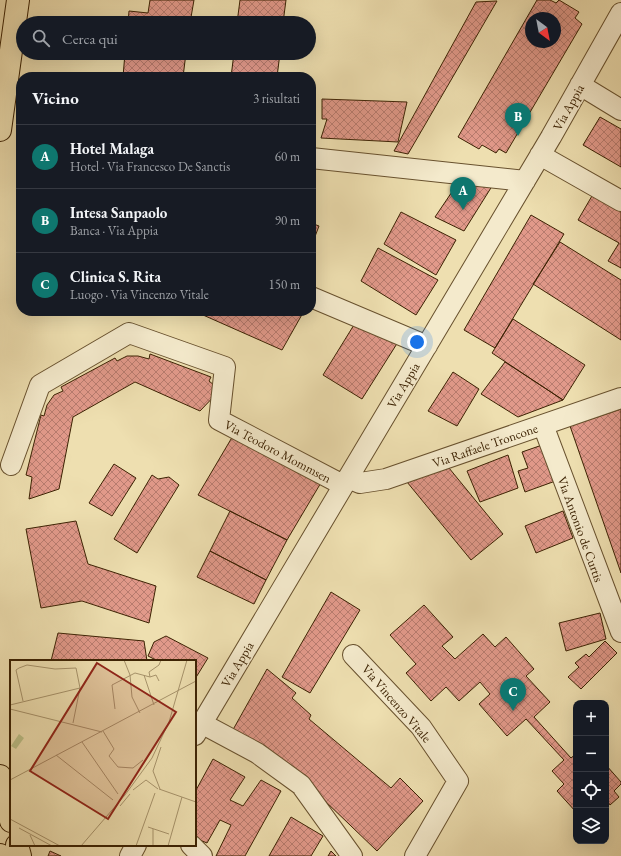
<!DOCTYPE html>
<html lang="it">
<meta charset="utf-8">
<style>
:root{--surface:#171b24;--page:#242831;--text:#f1f3f6;--muted:#9ea1a6;--line:#363941;--accent:#0f766e}
body{margin:0;font-family:"EB Garamond",serif;background:var(--page);color:var(--text)}
.controls{position:absolute;right:12px;bottom:12px;display:grid;overflow:hidden;border-radius:8px;box-shadow:0 4px 16px #0002}
.controls button{width:36px;height:36px;display:grid;place-items:center;padding:0;border:0;border-bottom:1px solid var(--line);background:var(--surface);color:var(--text);font:20px sans-serif}
.compass{position:absolute;left:525px;top:12px;width:36px;height:36px;border-radius:50%;background:var(--surface);box-shadow:0 4px 16px #0002;rotate:148deg}
.you{position:absolute;left:417px;top:342px;width:14px;height:14px;margin:-10px;border:3px solid #fff;border-radius:50%;background:#1a73e8;box-shadow:0 0 0 6px #1a73e833}
.badge{display:grid;place-items:center;width:26px;height:26px;border-radius:50%;background:var(--accent);color:#fff;font-size:13px;font-weight:700}
.pin{position:absolute;translate:-50% -33px;filter:drop-shadow(0 1px 2px #0008)}
.pin::after{content:'';position:absolute;top:21px;width:14px;height:12px;background:inherit;clip-path:polygon(0 0,100% 0,50% 100%)}
.list{margin:0;padding:0;list-style:none}
h2{display:flex;justify-content:space-between;align-items:center;height:52px;margin:0;padding:0 16px;font-size:17px}
h2 small{font-size:13px;font-weight:400;color:var(--muted)}
.list li{display:grid;grid-template-columns:26px 1fr auto;gap:12px;align-items:center;box-sizing:border-box;height:64px;padding:0 16px;border-top:1px solid var(--line)}
.list b{display:block;font-size:15px;white-space:nowrap}
.list p{margin:0;font-size:13px;white-space:nowrap;color:var(--muted)}
.list em{font-size:13px;font-style:normal;color:var(--muted)}
.icon{flex:none;width:22px;height:22px;fill:none;stroke:currentColor;stroke-width:2;stroke-linecap:round;stroke-linejoin:round}
.map{position:relative;flex:none;width:621px;height:856px;overflow:hidden}
.search{position:absolute;background:var(--surface);box-shadow:0 4px 16px #0002;left:16px;top:16px;width:300px;height:44px;display:flex;align-items:center;gap:10px;box-sizing:border-box;padding:0 14px;border-radius:22px;color:var(--muted);font-size:15px}
.panel{position:absolute;background:var(--surface);box-shadow:0 4px 16px #0002;left:16px;top:72px;width:300px;height:244px;border-radius:16px}
.map>svg:first-child{display:block}
.building{fill:url(#building-cross-hatch);stroke:#3c2203;fill-rule:evenodd}
.lines{fill:none;stroke-linecap:round;stroke-linejoin:round}
.minor-casing{stroke:#68512e;stroke-width:22}
.highway-casing{stroke:#3c2203;stroke-width:24}
.minor{stroke:#f4eacc;stroke-width:20}
.highway{stroke:#eedfb0;stroke-width:22}
.labels{text-anchor:middle;stroke-width:3;stroke-linejoin:round;paint-order:stroke}
.street-label{font-size:13px;fill:#3c2203;stroke:#f4eacc}
.inset-road{fill:none;stroke:#a7936b;stroke-width:1}
.view{fill:#8f2418;fill-opacity:0.15;stroke:#8f2418;stroke-width:2}
.inset-edge{fill:none;stroke:#3c2203;stroke-width:2}
</style>
<div class="map">
<svg width="621" height="856" viewBox="0 0 621 856">
<defs>
<pattern id="building-cross-hatch" width="8" height="8" patternUnits="userSpaceOnUse"><rect width="8" height="8" fill="#e1998a"/><path d="M0 0l8 8M0 8l8-8" fill="none" stroke="#b87c6f"/></pattern>
</defs>
<rect width="100%" height="100%" fill="#eedfb0"/>
<filter id="stains"><feTurbulence type="fractalNoise" baseFrequency=".005" numOctaves="4"/><feColorMatrix values="0 0 0 0 .2 0 0 0 0 .09 0 0 0 0 .02 0 0 0 .5 -.17"/></filter>
<radialGradient id="worn" r=".72"><stop offset=".6" stop-color="#630" stop-opacity="0"/><stop offset="1" stop-color="#630" stop-opacity=".3"/></radialGradient>
<path class="building" d="M150,0H194L190,23H128L129,11L148,13Z
M240,0H286L283,23H237Z
M537,0H550L556,3L559,0L579,12L575,18L582,24L506,153L499,149L496,153L482,145L479,149L458,137ZM531,18H555V42H531Z
M497,1L408,154L394,151L476,2Z
M125,53H186L183,77H123Z
M234,53H280L277,77H231Z
M322,99L407,102L398,142L321,138L327,119H322Z
M600,117L621,129V167L583,145Z
M460,180L494,183L464,231L435,217Z
M596,189L621,204V268L608,261L619,243L578,220Z
M401,212L456,240L436,275L384,244Z
M531,215L564,234L495,348L464,330Z
M311,223L319,226L311,247Z
M560,242L621,280V340L533,284Z
M378,248L438,280L416,315L361,281Z
M194,311H304L282,350Z
M513,319L585,365L563,400L492,353Z
M357,320L398,342L362,399L323,375Z
M150,354L211,377L209,381L220,390L200,411L135,382L73,417L59,489L29,499L32,477L26,475L41,415L44,416L47,405L54,395L63,391L61,387L115,358L117,361L127,356H138L149,359Z
M505,362L563,400L518,417L481,394Z
M453,372L479,389L457,426L428,411Z
M621,409V573L570,426Z
M234,434L322,481L287,540L198,495Z
M548,443L561,479L525,492L518,471L528,468L522,452Z
M508,455L518,488L480,502L467,471Z
M114,464L136,478L112,516L89,503Z
M449,468L503,534L471,560L407,482Z
M152,475L158,479L169,477L179,485L137,553L114,539Z
M230,511L287,540L266,580L210,551Z
M563,511L573,538L536,553L525,526Z
M76,521L88,564L156,586L149,623L82,601L41,608L26,529Z
M210,551L266,580L254,604L197,577Z
M331,592L360,610L310,693L282,677Z
M424,605L453,637L442,646L455,659L483,634L495,647L506,637L534,669L526,676L550,702L534,717L571,758L576,754V812L557,791L564,784L552,771L564,760L526,719L507,736L479,704L490,694L480,682L459,701L446,687L431,701L406,673L416,664L390,635Z
M600,613L606,639L566,651L559,623Z
M58,633L144,641L147,661H51Z
M166,636L208,658L195,679V661H158L148,656L154,642Z
M605,641L617,653L581,689L568,677L579,667L575,663L586,654L589,657Z
M267,669L296,693L292,698L311,715L309,719L391,788L400,778L423,801L377,851L298,775L230,735Z
M213,759L245,777L230,800L243,806L261,780L281,791L245,856H216L231,825L220,820L207,843L195,838V792Z
M606,765L621,782V784L614,791L619,797L610,805L608,802L606,804Z
M291,817L323,836L311,856H269Z
M50,851L61,856H48Z
M331,851L336,856H328Z"/>
<g class="lines">
<g class="minor-casing">
<path id="minor" d="M580,85L621,110
M540,155L621,201
M311,158L525,181
M311,297L427,346
M543,425L621,632
M11,465L40,385L129,333L225,367L219,420L343,485
M348,478L360,483L386,479L621,398
M353,655L421,727L458,781L415,856
M201,723L257,753L301,785L352,856
M195,735L551,137L621,13
M191,845L202,856
M130,856L136,845"/>
</g>
<g class="highway-casing">
<path id="highway" d="M0,130L18,0
M0,776L11,821
M17,845L20,856
M0,855V856"/>
</g>
<use href="#minor" class="minor"/>
<use href="#highway" class="highway"/>
</g>
<g class="labels">
<g class="street-label">
<text transform="translate(568 107) rotate(-61)" y="5">Via Appia</text>
<text transform="translate(403 385) rotate(-59)" y="5">Via Appia</text>
<text transform="translate(485 445) rotate(-19)" y="5">Via Raffaele Troncone</text>
<text transform="translate(278 451) rotate(28)" y="5">Via Teodoro Mommsen</text>
<text transform="translate(581 529) rotate(70)" y="5">Via Antonio de Curtis</text>
<text transform="translate(237 664) rotate(-59)" y="5">Via Appia</text>
<text transform="translate(397 703) rotate(49)" y="5">Via Vincenzo Vitale</text>
</g>
</g>
<g transform="translate(10 660)">
<rect width="186" height="186" fill="#eedfb0"/>
<path d="M9,74L14,78L6,89L1,86Z" fill="#bcc189"/>
<path class="inset-road" d="M114,0L120,15L122,37L130,53M134,15L144,45M140,17L139,12L149,5L151,0M13,41L6,10L9,8L17,5L45,9L66,8L70,28L63,63M0,45L70,28M0,49L92,72M105,49L102,25L125,13L140,17L146,15L149,21M93,71L104,89L99,96L108,107L123,108L133,100M72,82L108,134M46,95L103,140M0,120L186,21M149,129L186,142M150,129L143,111L151,87M123,130L136,120L148,129M110,146L120,134M0,159L50,186M138,167L159,174M9,168L42,186M143,169V186M20,175L25,186M71,186L115,135L142,98L159,62L177,0M126,186L145,133M158,186L172,137"/>
<path class="view" d="M87,3L166,52L98,159L20,111Z"/>
<rect width="186" height="186" class="inset-edge"/>
</g>
<rect width="100%" height="100%" filter="url(#stains)"/>
<rect width="100%" height="100%" fill="url(#worn)"/>
</svg>
<div class="controls">
<button>+</button>
<button>−</button>
<button><svg class="icon" aria-label="locate" viewBox="0 0 24 24"><circle cx="12" cy="12" r="6"/><path d="M12 2v4M12 18v4M2 12h4M18 12h4"/></svg></button>
<button><svg class="icon" aria-label="layers" viewBox="0 0 24 24"><path d="M12 4l9 5-9 5-9-5zM3 14l9 5 9-5"/></svg></button>
</div>
<svg class="compass" viewBox="-18 -18 36 36"><path d="M0-13l5 13h-10z" fill="#e53935"/><path d="M0 13l5-13h-10z" fill="#9ea1a6"/></svg>
<div class="you"></div>
<div class="pin badge" style="left:463px;top:210px">A</div>
<div class="pin badge" style="left:518px;top:136px">B</div>
<div class="pin badge" style="left:513px;top:711px">C</div>
<div class="search"><svg class="icon" aria-label="search" viewBox="0 0 24 24"><circle cx="10" cy="10" r="6"/><path d="M15 15l6 6"/></svg>Cerca qui</div>
<section class="panel">
<h2>Vicino<small>3 risultati</small></h2>
<ul class="list">
<li><span class="badge">A</span><div><b>Hotel Malaga</b><p>Hotel · Via Francesco De Sanctis</p></div><em>60 m</em></li>
<li><span class="badge">B</span><div><b>Intesa Sanpaolo</b><p>Banca · Via Appia</p></div><em>90 m</em></li>
<li><span class="badge">C</span><div><b>Clinica S. Rita</b><p>Luogo · Via Vincenzo Vitale</p></div><em>150 m</em></li>
</ul>
</section>
</div>
